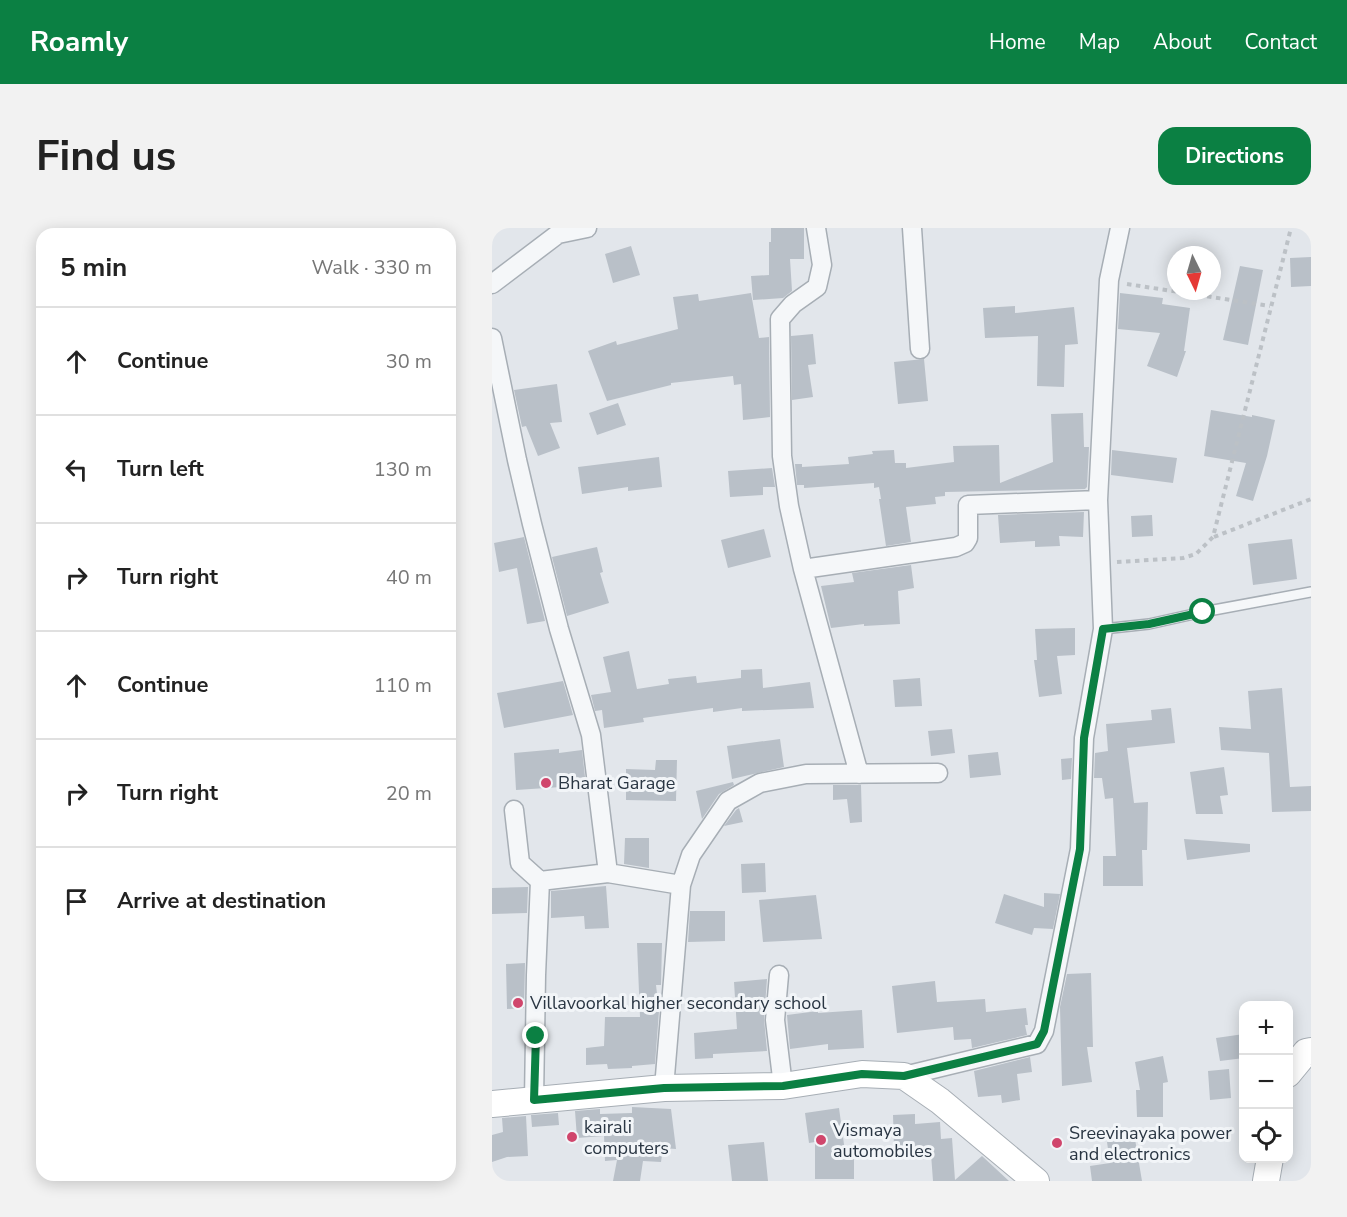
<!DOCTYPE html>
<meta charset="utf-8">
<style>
:root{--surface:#fff;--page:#f2f2f2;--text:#222;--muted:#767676;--line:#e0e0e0;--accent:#0b8043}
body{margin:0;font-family:"Nunito Sans",sans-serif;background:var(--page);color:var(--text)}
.controls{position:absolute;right:18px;bottom:18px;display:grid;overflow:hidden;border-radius:12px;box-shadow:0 3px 15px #0003}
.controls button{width:54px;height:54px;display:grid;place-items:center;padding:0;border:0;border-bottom:2px solid var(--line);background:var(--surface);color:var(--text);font:30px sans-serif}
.compass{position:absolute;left:675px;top:18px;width:54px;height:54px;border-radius:50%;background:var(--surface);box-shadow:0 3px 15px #0003;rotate:175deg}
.stop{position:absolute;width:18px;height:18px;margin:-14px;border:4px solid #0b8043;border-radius:50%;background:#fff}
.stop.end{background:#0b8043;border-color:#fff;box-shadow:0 2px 6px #0008}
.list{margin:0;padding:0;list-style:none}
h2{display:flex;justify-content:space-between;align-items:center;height:78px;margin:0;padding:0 24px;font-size:26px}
h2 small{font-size:20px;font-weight:400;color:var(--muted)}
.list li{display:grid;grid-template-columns:39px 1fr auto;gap:18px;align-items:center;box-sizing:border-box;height:108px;padding:0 24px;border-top:2px solid var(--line)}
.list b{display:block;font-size:22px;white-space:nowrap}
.list em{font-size:20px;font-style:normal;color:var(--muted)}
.icon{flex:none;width:33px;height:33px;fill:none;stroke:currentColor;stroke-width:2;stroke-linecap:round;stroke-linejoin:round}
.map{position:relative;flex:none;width:819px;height:953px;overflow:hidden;border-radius:18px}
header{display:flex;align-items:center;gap:36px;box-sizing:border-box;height:84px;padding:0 30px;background:var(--accent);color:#fff}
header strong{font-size:28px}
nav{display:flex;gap:33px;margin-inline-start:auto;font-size:21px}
.intro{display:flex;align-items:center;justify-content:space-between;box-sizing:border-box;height:144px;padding:0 36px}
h1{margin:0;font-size:42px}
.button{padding:15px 27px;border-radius:18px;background:var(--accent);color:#fff;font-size:21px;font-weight:700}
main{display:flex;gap:36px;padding:0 36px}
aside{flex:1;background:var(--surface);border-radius:18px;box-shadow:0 3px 15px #0003}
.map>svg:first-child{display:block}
.building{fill:#b9c0c8}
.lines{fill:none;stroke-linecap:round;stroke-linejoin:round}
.service-casing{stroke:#a7aeb5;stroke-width:12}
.minor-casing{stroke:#a7aeb5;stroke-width:21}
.secondary-casing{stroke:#a7aeb5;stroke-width:28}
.path{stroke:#bcc1c6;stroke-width:4;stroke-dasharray:4.5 4.5;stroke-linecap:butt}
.service{stroke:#f5f7f9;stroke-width:9}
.minor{stroke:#f5f7f9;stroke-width:18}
.secondary{stroke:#fff;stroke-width:26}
.route{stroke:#0b8043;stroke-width:8}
.poi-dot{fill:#d0466c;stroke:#f2f5f8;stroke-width:2}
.labels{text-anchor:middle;stroke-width:6;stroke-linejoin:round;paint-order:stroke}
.poi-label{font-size:18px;fill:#2a3643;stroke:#f2f5f8;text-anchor:start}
</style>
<header>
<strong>Roamly</strong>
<nav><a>Home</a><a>Map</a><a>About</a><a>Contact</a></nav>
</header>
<div class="intro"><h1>Find us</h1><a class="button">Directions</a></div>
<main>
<aside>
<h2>5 min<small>Walk · 330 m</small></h2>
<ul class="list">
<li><svg class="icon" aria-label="ahead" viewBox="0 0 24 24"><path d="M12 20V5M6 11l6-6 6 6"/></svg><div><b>Continue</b></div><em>30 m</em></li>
<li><svg class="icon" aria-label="left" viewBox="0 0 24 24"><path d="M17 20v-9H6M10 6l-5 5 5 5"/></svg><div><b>Turn left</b></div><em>130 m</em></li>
<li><svg class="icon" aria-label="right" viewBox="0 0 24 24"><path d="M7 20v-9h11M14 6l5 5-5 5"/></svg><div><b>Turn right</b></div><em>40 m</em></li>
<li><svg class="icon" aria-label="ahead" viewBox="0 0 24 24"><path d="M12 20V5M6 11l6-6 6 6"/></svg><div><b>Continue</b></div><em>110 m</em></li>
<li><svg class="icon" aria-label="right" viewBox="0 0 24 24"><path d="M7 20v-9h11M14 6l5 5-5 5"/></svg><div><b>Turn right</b></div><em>20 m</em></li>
<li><svg class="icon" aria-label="arrive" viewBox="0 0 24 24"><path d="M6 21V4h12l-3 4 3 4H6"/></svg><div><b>Arrive at destination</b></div></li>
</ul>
</aside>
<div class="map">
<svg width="819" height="953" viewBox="0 0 819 953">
<rect width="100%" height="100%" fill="#e2e6eb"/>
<path class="building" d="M279,0H312V31H298L300,63L291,70L261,72L259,48L277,47V14H279Z
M139,18L148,47L121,55L113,26Z
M819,29V58L799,59L798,30Z
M748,38L771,42L756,117L731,112Z
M259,65L267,110L277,109L278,189L251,192L249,156L242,157L241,148L179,155V157L115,173L96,123L124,113L125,117L186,101L181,69L206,66L207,73Z
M628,65L671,70L670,76L698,80L692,123H694L685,149L655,138L668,105L626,101Z
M523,78V85L582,79L586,116L573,117L572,159L545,158L546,108L493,110L491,80Z
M321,106L324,136L316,137L321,169L300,172L299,108Z
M432,131L436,173L406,176L402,134Z
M65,156L70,194L58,195L68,220L46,228L34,198L30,199L22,162Z
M126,175L134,197L105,207L97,185Z
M719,182L760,189V187L783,192L775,228L761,273L744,268L754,235L712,228Z
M591,185L592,219H597L595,259L593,261L453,264V268L443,269L444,276L414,279L419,314L394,318L387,271H389L387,259L382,260V255L312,260V257H305L303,236H310V239L357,236L356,229L381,226L380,223L402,222L403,235H414V240L462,234L461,218L507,217L508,255L561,234L559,186Z
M620,222L685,230L681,255L619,247Z
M167,229L170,259L136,263V259L90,266L86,239Z
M280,240L283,259H271V267L238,269L236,243Z
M592,284L591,309L567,308L568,318L543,319V313L508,315L506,287Z
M660,287L661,308L640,309L639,288Z
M272,301L279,329L236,340L229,312Z
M32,309L53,393L35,396L25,340L7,344L2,315Z
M800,311L805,351L761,357L756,316Z
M105,319L111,344L108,345L117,375L75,388L60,329Z
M419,337L422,360L406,363L408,396L372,398V396L339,400L329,358L362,354L360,345Z
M583,400V427L565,428L570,466L547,469L542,432H545L543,401Z
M137,423L145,461L177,456L176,451L204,448L205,455L249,450V442L270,441L271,460L318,454L322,480L250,483V480L221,484V480L151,490L152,494L112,500L110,482L103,483L99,467L119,464L111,429Z
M428,450L430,478L403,479L401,452Z
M71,453L81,487L12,500L5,465Z
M790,460L798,559L819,558V583L780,584L777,525L729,522L727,499L759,501L756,463Z
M679,480L683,515L635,520L642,575L656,574L655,622H650L651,658H611V628H624L621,570L613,571L610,550H602L603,525L616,523L614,496L660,492L659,482Z
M460,501L463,525L439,528L436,503Z
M288,511L292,539L240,551L235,518Z
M67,521V525L90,522L93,549L69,552V559L24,562L22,525Z
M506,524L509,547L478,550L476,527Z
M580,530L579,551L570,552L569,531Z
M164,532H185L184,573L134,572V541L163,542Z
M732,539L736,567L728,568L731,586H704L698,544Z
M241,554L242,557L227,566L210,591L204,563Z
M341,557H369L370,594L358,595L355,571L341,572Z
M247,580L251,594L232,598L244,582Z
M133,610H157V640L132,636Z
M692,611L758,616V624L695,632Z
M273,635L274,664L250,665L249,636Z
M114,658L117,700L93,701L92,688L59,690V663Z
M36,659L35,685L0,686V660Z
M552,665L568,666L561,701L542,700L540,707L503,695L512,666L552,679Z
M324,667L330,711L271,714L267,672Z
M198,683H233V713L196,714Z
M145,715H170L169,757H164L167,783L163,836L140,838V840L116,841L115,836L94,837V820L112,818L113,789H148Z
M33,735L32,780L15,781L14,736Z
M599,745L601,819H595L600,854L570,858L568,779L575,746Z
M275,751L272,791L275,823L221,826V830L203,831L202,805L245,801L242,754Z
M443,753L445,774L493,771L494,784L534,780L536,797H533L535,807L480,820L479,811L462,812L461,799L405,805L400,758Z
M370,782L372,820L336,822V816L298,821L295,787L326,783V785Z
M752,806V830L728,833L724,810Z
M671,828L676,854L671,855V889H645L644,862H648L643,834Z
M538,829L540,844L525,846L528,872L510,875L509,867L486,869L482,843Z
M737,841L739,870L718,872L716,843Z
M140,879L179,881L184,921L171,920L169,934L151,933L148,953H121L125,932L113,933L112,908L85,910L83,883L108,881V886L140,885Z
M347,880L354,931H362V951H323V914L317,915L313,885Z
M66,885L67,897L40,899L39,887Z
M423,886V896L448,894L449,911L460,910L463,952L490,928L517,953H441L439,926H427L426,919L402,920L401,887Z
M34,888L36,928L15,929L0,934V907L11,904L10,890Z
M643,911L650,953H600L598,938L618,935L615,914Z
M272,914L276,953H240L236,917Z"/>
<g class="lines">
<g class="service-casing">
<path id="service" d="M611,401L657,396L711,384L819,364"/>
</g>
<g class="minor-casing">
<path id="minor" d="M324,0L330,37L325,59L301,76L288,91L290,228L297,278L311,341L367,546
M420,0L428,121
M0,56L66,6L95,0
M0,110L25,232L40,296L67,401L99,507L116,645L189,657L172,860
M606,272L617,52L628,0
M311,341L464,319L473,315L476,310V277L606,272L611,401L592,510L588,621L552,803L545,816L412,848
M22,582L28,635L48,653L116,645
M189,657L199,627L236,573L268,555L314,546L446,545
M287,747L283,792L291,858
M42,872L44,747L48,653"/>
</g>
<g class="secondary-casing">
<path id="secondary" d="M796,846L814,824L819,823
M0,876L172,860L291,858L370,846L412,848L448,873L544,953
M774,953L778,930"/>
</g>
<path class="path" d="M635,56L778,78
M722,309L819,271
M625,334L691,330L704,326L721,309L799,0"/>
<use href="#service" class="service"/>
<use href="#minor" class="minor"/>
<use href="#secondary" class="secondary"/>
</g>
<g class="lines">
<path class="route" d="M44,808L42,872L172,860L291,858L370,846L412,848L545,816L552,803L588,621L592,510L611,401L657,396L711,384"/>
</g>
<g class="poi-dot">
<circle cx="54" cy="555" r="6"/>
<circle cx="26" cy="775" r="6"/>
<circle cx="80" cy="909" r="6"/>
<circle cx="329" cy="912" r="6"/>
<circle cx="565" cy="915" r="6"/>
</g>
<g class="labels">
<g class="poi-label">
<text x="66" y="561">Bharat Garage</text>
<text x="38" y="781">Villavoorkal higher secondary school</text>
<text x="92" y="905">kairali<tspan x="92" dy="21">computers</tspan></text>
<text x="341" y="908">Vismaya<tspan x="341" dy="21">automobiles</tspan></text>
<text x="577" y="911">Sreevinayaka power<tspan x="577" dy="21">and electronics</tspan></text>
</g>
</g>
</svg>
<div class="controls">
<button>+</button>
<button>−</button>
<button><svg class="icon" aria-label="locate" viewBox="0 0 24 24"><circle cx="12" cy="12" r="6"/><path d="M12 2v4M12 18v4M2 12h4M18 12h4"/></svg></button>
</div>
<svg class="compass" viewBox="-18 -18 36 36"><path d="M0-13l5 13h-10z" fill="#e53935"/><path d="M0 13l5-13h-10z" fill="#767676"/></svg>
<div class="stop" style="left:711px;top:384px"></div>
<div class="stop end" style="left:44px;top:808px"></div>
</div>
</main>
